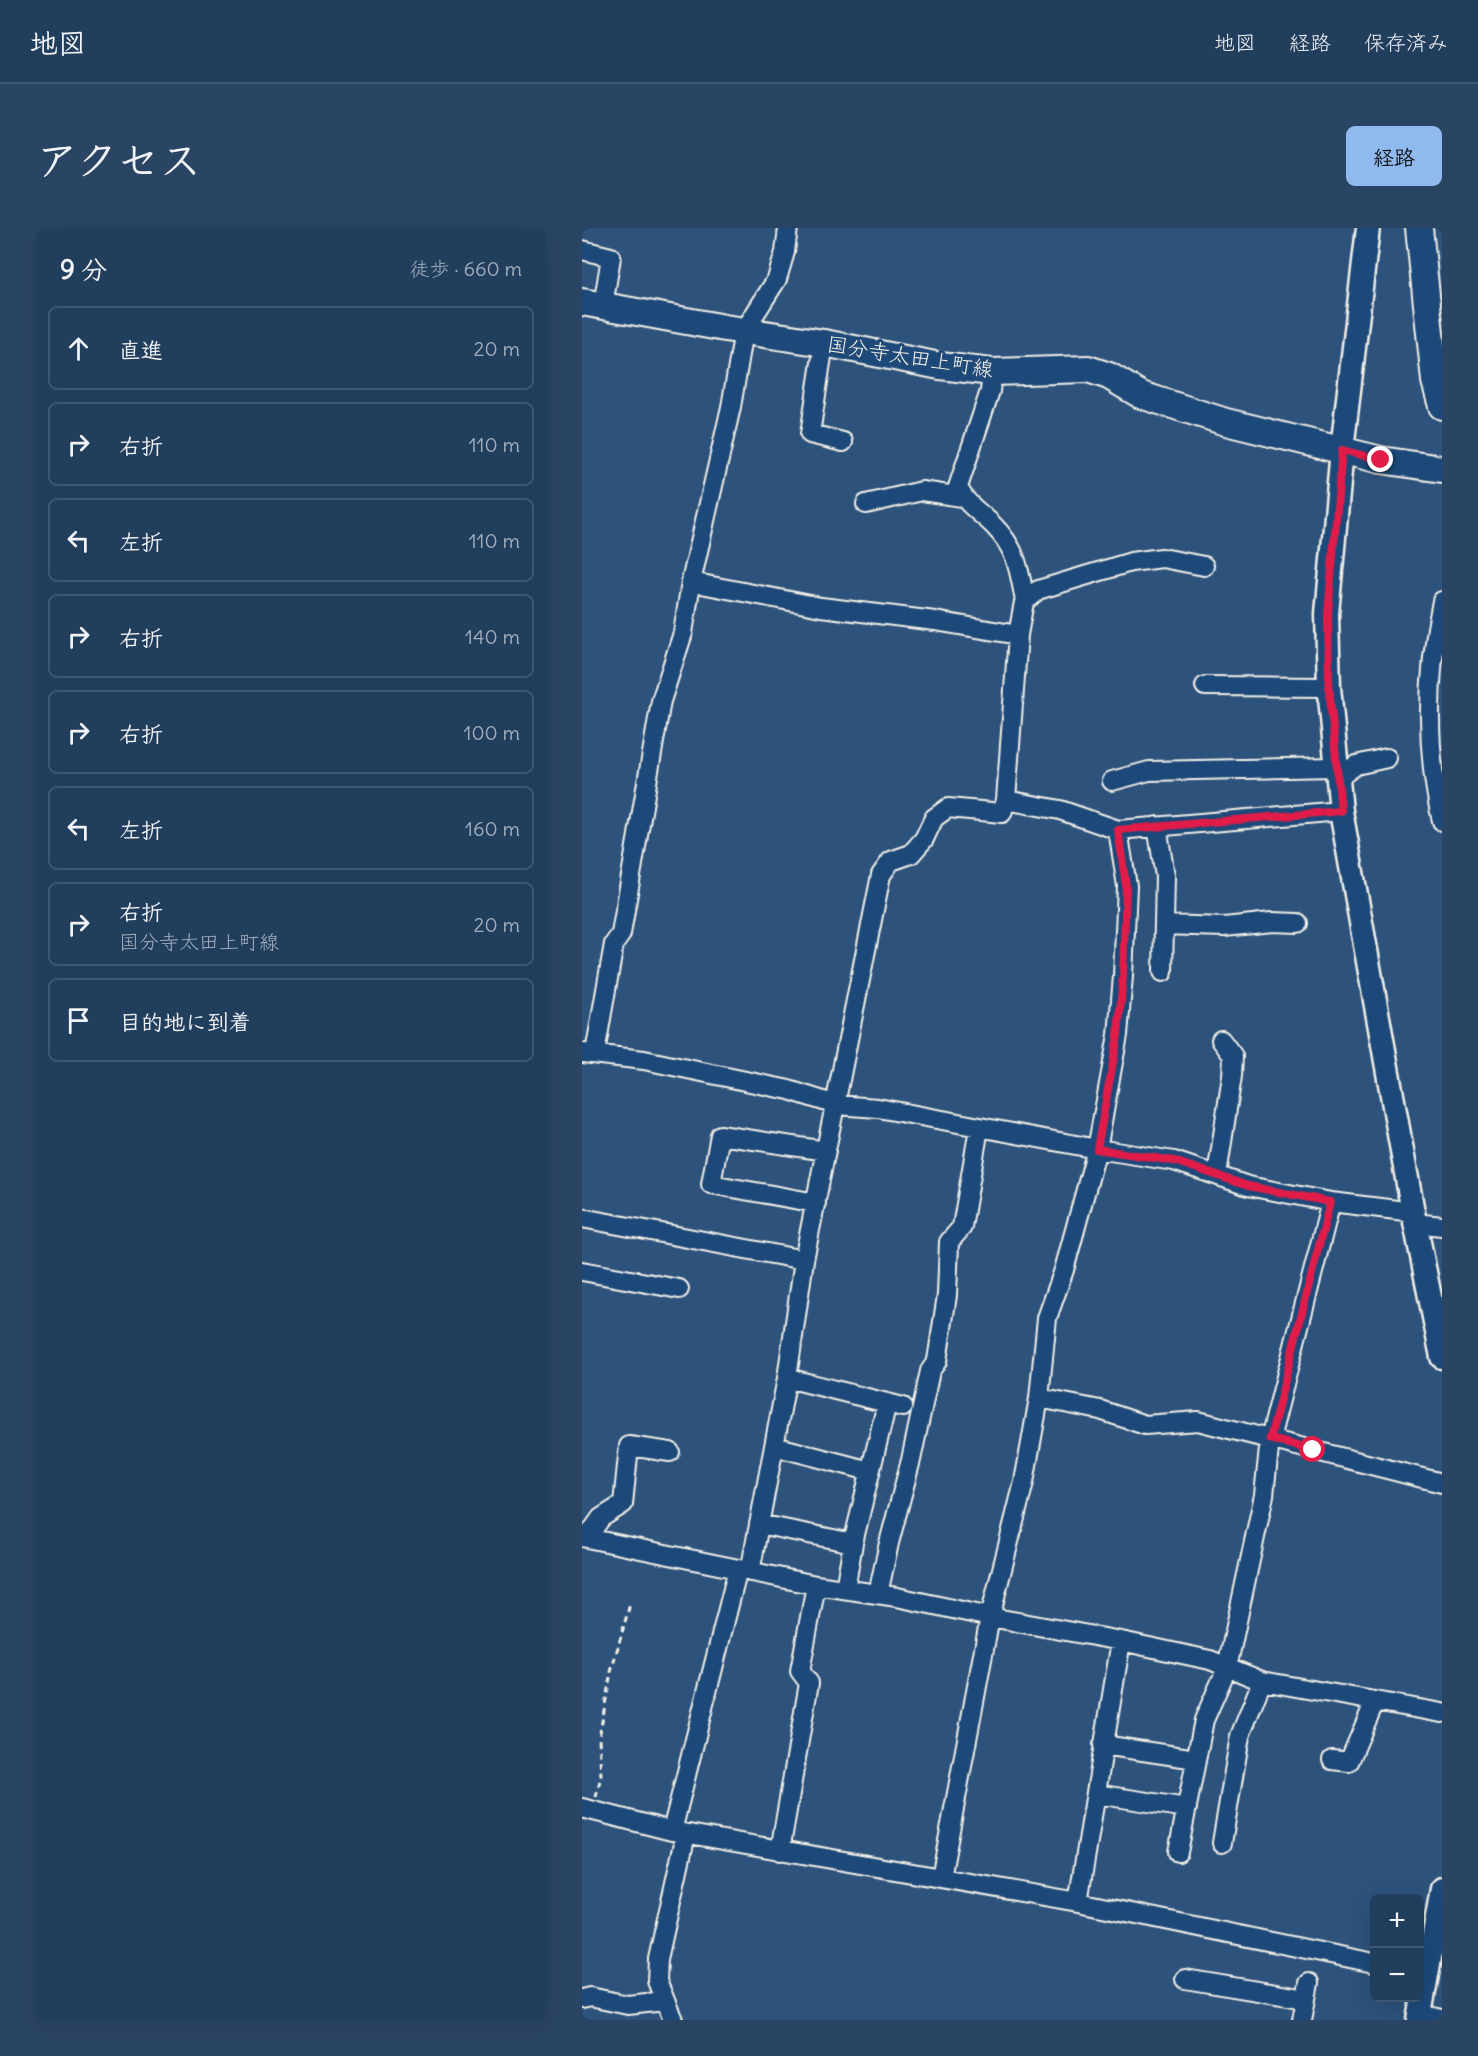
<!DOCTYPE html>
<html lang="ja">
<meta charset="utf-8">
<style>
:root{--surface:#223e5d;--page:#2a4563;--text:#f1f3f6;--muted:#a2aebc;--line:#3f5772;--accent:#90b9f0}
body{margin:0;font-family:Delius,"Klee One",sans-serif;background:var(--page);color:var(--text)}
.controls{position:absolute;right:18px;bottom:18px;display:grid;overflow:hidden;border-radius:9px;box-shadow:0 6px 24px #0002}
.controls button{width:54px;height:54px;display:grid;place-items:center;padding:0;border:0;border-bottom:2px solid var(--line);background:var(--surface);color:var(--text);font:30px sans-serif}
.stop{position:absolute;width:18px;height:18px;margin:-14px;border:4px solid #e11d48;border-radius:50%;background:#fff}
.stop.end{background:#e11d48;border-color:#fff;box-shadow:0 2px 6px #0008}
.list{margin:0;padding:0;list-style:none}
h2{display:flex;justify-content:space-between;align-items:center;height:78px;margin:0;padding:0 24px;font-size:26px}
h2 small{font-size:20px;font-weight:400;color:var(--muted)}
.list li{display:grid;grid-template-columns:39px 1fr auto;gap:18px;align-items:center;box-sizing:border-box;height:84px;margin:0 12px 12px;padding:0 12px;border:2px solid var(--line);border-radius:9px}
.list b{display:block;font-size:22px;white-space:nowrap}
.list p{margin:0;font-size:20px;white-space:nowrap;color:var(--muted)}
.list em{font-size:20px;font-style:normal;color:var(--muted)}
.icon{flex:none;width:33px;height:33px;fill:none;stroke:currentColor;stroke-width:2;stroke-linecap:round;stroke-linejoin:round}
.map{position:relative;flex:none;width:860px;height:1792px;overflow:hidden;border-radius:9px}
header{display:flex;align-items:center;gap:36px;box-sizing:border-box;height:84px;padding:0 30px;background:var(--surface);border-bottom:2px solid var(--line)}
header strong{font-size:28px}
nav{display:flex;gap:33px;margin-inline-start:auto;font-size:21px}
.intro{display:flex;align-items:center;justify-content:space-between;box-sizing:border-box;height:144px;padding:0 36px}
h1{margin:0;font-size:42px}
.button{padding:15px 27px;border-radius:9px;background:var(--accent);color:#111;font-size:21px;font-weight:700}
main{display:flex;gap:36px;padding:0 36px}
aside{flex:1;background:var(--surface);border-radius:9px;box-shadow:0 6px 24px #0002}
.map>svg:first-child{display:block}
.lines{fill:none;stroke-linecap:round;stroke-linejoin:round}
.minor-casing{stroke:#f4f1e8;stroke-width:22}
.tertiary-casing{stroke:#f4f1e8;stroke-width:27}
.secondary-casing{stroke:#f4f1e8;stroke-width:30}
.path{stroke:#f4f1e8;stroke-width:3;stroke-dasharray:6 4.5;stroke-linecap:butt}
.minor{stroke:#1f4a7a;stroke-width:18}
.tertiary{stroke:#1f4a7a;stroke-width:22}
.secondary{stroke:#1f4a7a;stroke-width:26}
.route{stroke:#e11d48;stroke-width:8}
.labels{text-anchor:middle;stroke-width:6;stroke-linejoin:round;paint-order:stroke}
.street-label{font-size:21px;fill:#f4f1e8;stroke:#1f4a7a}
</style>
<header>
<strong>地図</strong>
<nav><a>地図</a><a>経路</a><a>保存済み</a></nav>
</header>
<div class="intro"><h1>アクセス</h1><a class="button">経路</a></div>
<main>
<aside>
<h2>9 分<small>徒歩 · 660 m</small></h2>
<ul class="list">
<li><svg class="icon" aria-label="ahead" viewBox="0 0 24 24"><path d="M12 20V5M6 11l6-6 6 6"/></svg><div><b>直進</b></div><em>20 m</em></li>
<li><svg class="icon" aria-label="right" viewBox="0 0 24 24"><path d="M7 20v-9h11M14 6l5 5-5 5"/></svg><div><b>右折</b></div><em>110 m</em></li>
<li><svg class="icon" aria-label="left" viewBox="0 0 24 24"><path d="M17 20v-9H6M10 6l-5 5 5 5"/></svg><div><b>左折</b></div><em>110 m</em></li>
<li><svg class="icon" aria-label="right" viewBox="0 0 24 24"><path d="M7 20v-9h11M14 6l5 5-5 5"/></svg><div><b>右折</b></div><em>140 m</em></li>
<li><svg class="icon" aria-label="right" viewBox="0 0 24 24"><path d="M7 20v-9h11M14 6l5 5-5 5"/></svg><div><b>右折</b></div><em>100 m</em></li>
<li><svg class="icon" aria-label="left" viewBox="0 0 24 24"><path d="M17 20v-9H6M10 6l-5 5 5 5"/></svg><div><b>左折</b></div><em>160 m</em></li>
<li><svg class="icon" aria-label="right" viewBox="0 0 24 24"><path d="M7 20v-9h11M14 6l5 5-5 5"/></svg><div><b>右折</b><p>国分寺太田上町線</p></div><em>20 m</em></li>
<li><svg class="icon" aria-label="arrive" viewBox="0 0 24 24"><path d="M6 21V4h12l-3 4 3 4H6"/></svg><div><b>目的地に到着</b></div></li>
</ul>
</aside>
<div class="map">
<svg width="860" height="1792" viewBox="0 0 860 1792">
<rect width="100%" height="100%" fill="#2d527c"/>
<filter id="ink" filterUnits="userSpaceOnUse"><feTurbulence type="fractalNoise" baseFrequency=".0167" numOctaves="2"/><feDisplacementMap in="SourceGraphic" scale="12" xChannelSelector="R" yChannelSelector="G"/><feConvolveMatrix kernelMatrix="1 2 1 2 8 2 1 2 1" color-interpolation-filters="sRGB"/></filter>
<g filter="url(#ink)">
<g class="lines">
<g class="minor-casing">
<path id="minor" d="M0,22L29,29L21,78
M242,115L228,206L261,214
M410,144L408,163L376,259C383,276 398,284 411,297C435,321 437,341 443,373
M284,276L340,263L380,269
M109,354L239,379L353,393L436,407
M860,373C845,445 843,520 860,593
M623,458L747,459
M755,551L774,537L805,530
M530,553L567,543L753,539
M424,572L478,582L536,602L759,583
M575,598L583,648L581,744
M582,697L642,699L690,694L716,695
M1,825L62,832L207,862L254,877L296,880L515,921L592,933L666,958L749,974L831,984
M13,825L32,716L39,706L79,473L101,405L109,354L149,179L162,103L195,51L203,24L206,0
M635,947L650,848L651,828L639,812
M234,975L129,956L138,907L244,923
M0,990L222,1032
M833,995L860,998
M0,1043L97,1061
M205,1150L321,1179
M457,1170L518,1182L563,1197L616,1193L860,1255
M192,1218L288,1243
M177,1296L271,1315
M0,1309L234,1357L315,1369L408,1389L539,1413L628,1432L680,1453L860,1485
M5,1310L19,1290L41,1276L47,1218L88,1224
M168,1344L205,1150L222,1032L299,647L309,633L329,626L342,611L352,590L366,580L420,585L424,572L436,407L442,374L456,362L549,334L580,330L622,338
M263,1361L271,1315L305,1175
M296,1366L307,1315L329,1232L348,1143L355,1133L365,1067L367,1014L380,999L397,900
M521,1517L614,1531
M750,1532L767,1534L793,1473
M514,1566L605,1580
M0,1580L90,1603L496,1674L792,1735
M90,1603L156,1341
M640,1615L658,1508L680,1453
M198,1623L227,1455L218,1443L234,1357
M596,1624L622,1492L645,1440L682,1267L688,1211L749,974
M359,1650L408,1389L442,1254L457,1170L465,1090L482,1042L515,921L536,807L541,748L545,658L536,602
M496,1674L539,1413
M603,1751L724,1771
M0,1771L8,1769L46,1777L83,1773
M838,1786L860,1791
M91,1792L75,1753L76,1731L104,1606
M720,1792L727,1755"/>
</g>
<g class="tertiary-casing">
<path id="tertiary" d="M786,0L760,222L745,386L747,459L759,583L831,984L860,1129
M837,1792L860,1661"/>
</g>
<g class="secondary-casing">
<path id="secondary" d="M837,0L853,153L860,178
M0,74L143,100L242,115L358,138L410,144L506,141L527,148L559,167L644,194L799,232L860,241"/>
</g>
<path class="path" d="M14,1569L19,1548L17,1510L29,1444L48,1376"/>
<use href="#minor" class="minor"/>
<use href="#tertiary" class="tertiary"/>
<use href="#secondary" class="secondary"/>
</g>
</g>
<g class="lines" filter="url(#ink)">
<path class="route" d="M731,1222L688,1211L748,974L666,958L592,933L515,921L536,807L541,748L544,658L536,602L759,583L747,459L746,386L760,222L799,232"/>
</g>
<g class="labels">
<g class="street-label">
<text transform="translate(328 129) rotate(9)" y="7">国分寺太田上町線</text>
</g>
</g>
</svg>
<div class="controls">
<button>+</button>
<button>−</button>
</div>
<div class="stop" style="left:731px;top:1222px"></div>
<div class="stop end" style="left:799px;top:232px"></div>
</div>
</main>
